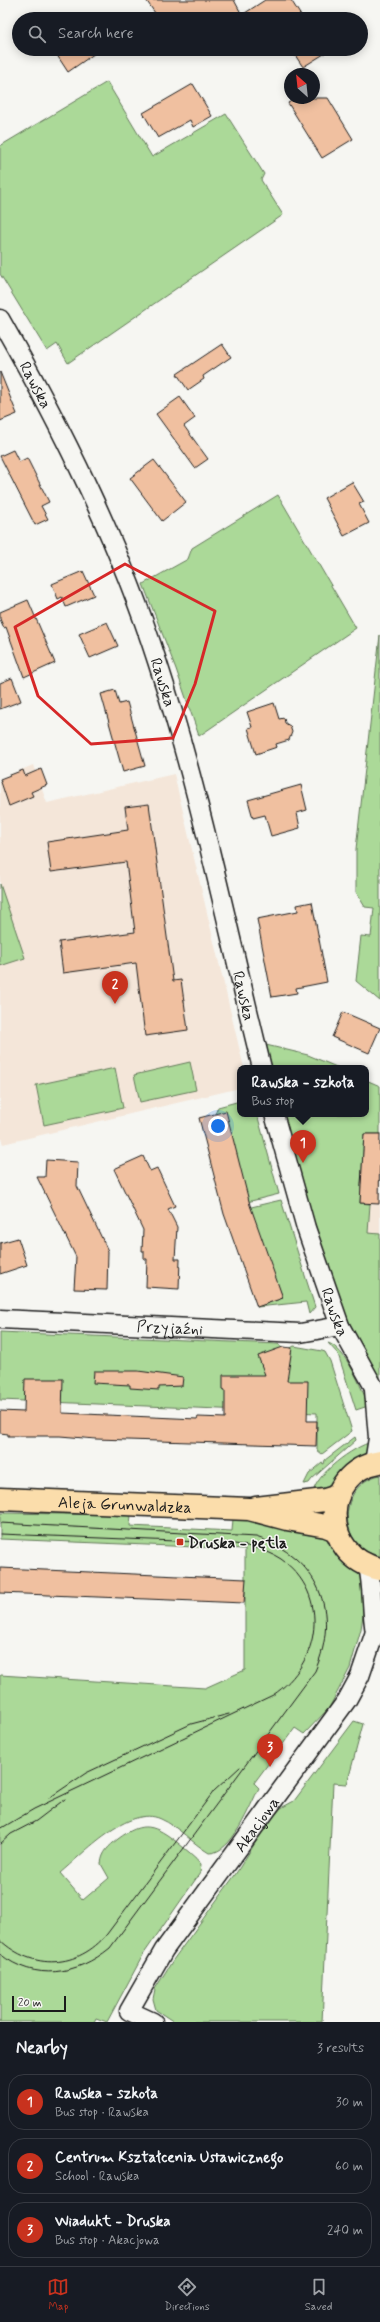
<!DOCTYPE html>
<meta charset="utf-8">
<style>
:root{--surface:#171b24;--page:#20242c;--text:#f1f3f6;--muted:#9ea1a6;--line:#363941;--accent:#c8321e}
body{margin:0;font-family:Mynerve,sans-serif;background:var(--page);color:var(--text)}
.compass{position:absolute;left:284px;top:68px;width:36px;height:36px;border-radius:50%;background:var(--surface);box-shadow:0 2px 10px #0003;rotate:333deg}
.scale{position:absolute;left:12px;bottom:10px;width:54px;box-sizing:border-box;padding-left:4px;border:2px solid #1c1c1c;border-top:0;font-size:11px;line-height:14px;white-space:nowrap;color:#1c1c1c;-webkit-text-stroke:3px #f6f6f2;paint-order:stroke}
.you{position:absolute;left:218px;top:1126px;width:14px;height:14px;margin:-10px;border:3px solid #fff;border-radius:50%;background:#1a73e8;box-shadow:0 0 0 6px #1a73e833}
.badge{display:grid;place-items:center;width:26px;height:26px;border-radius:50%;background:var(--accent);color:#fff;font-size:13px;font-weight:700}
.pin{position:absolute;translate:-50% -33px;filter:drop-shadow(0 1px 2px #0008)}
.pin::after{content:'';position:absolute;top:21px;width:14px;height:12px;background:inherit;clip-path:polygon(0 0,100% 0,50% 100%)}
.popup{position:absolute;left:237px;top:1065px;width:132px;height:52px;box-sizing:border-box;display:grid;place-content:center;border-radius:8px;background:var(--surface);filter:drop-shadow(0 1px 3px #0005);font-size:13px;white-space:nowrap;color:var(--muted)}
.popup b{font-size:15px;color:var(--text)}
.popup::after{content:'';position:absolute;left:50%;top:100%;margin-left:-8px;border:8px solid transparent;border-top-color:var(--surface)}
.list{margin:0;padding:0;list-style:none}
h2{display:flex;justify-content:space-between;align-items:center;height:52px;margin:0;padding:0 16px;font-size:17px}
h2 small{font-size:13px;font-weight:400;color:var(--muted)}
.list li{display:grid;grid-template-columns:26px 1fr auto;gap:12px;align-items:center;box-sizing:border-box;height:56px;margin:0 8px 8px;padding:0 8px;border:1px solid var(--line);border-radius:16px}
.list b{display:block;font-size:15px;white-space:nowrap}
.list p{margin:0;font-size:13px;white-space:nowrap;color:var(--muted)}
.list em{font-size:13px;font-style:normal;color:var(--muted)}
.icon{flex:none;width:22px;height:22px;fill:none;stroke:currentColor;stroke-width:2;stroke-linecap:round;stroke-linejoin:round}
.map{position:relative;flex:none;width:380px;height:2022px;overflow:hidden}
.search{position:absolute;background:var(--surface);box-shadow:0 2px 10px #0003;left:12px;right:12px;top:12px;height:44px;display:flex;align-items:center;gap:10px;box-sizing:border-box;padding:0 14px;border-radius:22px;color:var(--muted);font-size:15px}
.sheet{height:244px;background:var(--surface)}
nav{display:flex;justify-content:space-around;align-items:center;box-sizing:border-box;height:56px;border-top:1px solid var(--line);background:var(--surface);font-size:11px;color:var(--muted)}
nav a{display:grid;justify-items:center;gap:2px}
nav .on{color:var(--accent)}
.map>svg:first-child{display:block}
.built{fill:#f4e6d9}
.green{fill:#abd998;stroke:#647a5a}
.building{fill:#f0c0a0;stroke:#1c1c1c}
.lines{fill:none;stroke-linecap:round;stroke-linejoin:round}
.minor-casing{stroke:#1c1c1c;stroke-width:21}
.major-casing{stroke:#1c1c1c;stroke-width:25}
.minor{stroke:#f6f6f2;stroke-width:18}
.major{stroke:#fbddab;stroke-width:22}
.tram{stroke:#1c1c1c;stroke-width:1}
.marked{fill:none;stroke:#d62828;stroke-width:3;stroke-linejoin:round}
.poi-dot{fill:#c8321e;stroke:#f6f6f2;stroke-width:1.5}
.labels{text-anchor:middle;stroke-width:3;stroke-linejoin:round;paint-order:stroke}
.street-label{font-size:16px;fill:#1c1c1c;stroke:#f6f6f2}
.poi-label{font-size:16px;font-weight:bold;fill:#1c1c1c;stroke:#f6f6f2;text-anchor:start}
</style>
<div class="map">
<svg width="380" height="2022" viewBox="0 0 380 2022">
<rect width="100%" height="100%" fill="#f6f6f2"/>
<filter id="ink" filterUnits="userSpaceOnUse"><feTurbulence type="fractalNoise" baseFrequency=".025" numOctaves="2"/><feDisplacementMap in="SourceGraphic" scale="8" xChannelSelector="R" yChannelSelector="G"/><feConvolveMatrix kernelMatrix="1 2 1 2 8 2 1 2 1" color-interpolation-filters="sRGB"/></filter>
<g filter="url(#ink)">
<path class="built" d="M33,765L47,803L174,774L244,1068H240V1088L3,1144L0,1135V779Z
M364,1134H380V1234L368,1233L370,1204L360,1203Z"/>
<path class="green" d="M107,82L152,157L226,114L264,174L261,180L283,215L68,363L57,344L47,351L0,274V146Z
M278,495L356,628L199,736L176,669L143,584L188,559L192,548Z
M380,635V1001L356,981L361,936L371,937L374,908L365,907L356,892V849Z
M0,884L25,958L0,966Z
M266,1045L308,1055L339,1068H272Z
M190,1062L196,1090L140,1102L134,1075Z
M115,1068L123,1108L44,1125L36,1085Z
M366,1080L380,1086V1134H364L360,1203L370,1204L368,1233L380,1234V1379L362,1349L344,1311L309,1207L284,1114H366Z
M240,1101V1114H257L279,1194L239,1204L215,1114L218,1107Z
M281,1200L315,1307L309,1314L306,1302L257,1307L283,1298L247,1208Z
M0,1332L278,1344L282,1347L281,1354L294,1346L322,1351L325,1352L330,1361L352,1431L322,1454L317,1450V1413L0,1400Z
M328,1343C345,1348 363,1389 368,1406L356,1410L338,1354Z
M355,1437L356,1440L312,1479L309,1483L304,1484L309,1474L322,1463L324,1464L325,1460Z
M372,1442C362,1466 337,1485 313,1494C314,1475 354,1446 372,1442Z
M380,1475V1556C336,1548 337,1484 380,1475Z
M0,1513L131,1515L130,1526L232,1531L233,1519L257,1521L326,1535L357,1571L363,1582L364,1608L361,1629L350,1668L329,1708L304,1734L295,1728L254,1783L259,1788C250,1805 232,1854 209,1853C192,1843 179,1827 161,1819C129,1804 83,1854 60,1873L83,1900L109,1878L101,1864C102,1852 109,1846 118,1839C143,1820 155,1825 178,1843C186,1850 195,1856 201,1864L200,1873L143,1955L107,2022L96,2018L94,2022H0V1675L205,1688L245,1670V1549L0,1539Z
M354,1721L363,1724L347,1784L333,1783L322,2022H174L156,2010L153,1999L155,1989L173,1960L235,1875L267,1824L281,1808L294,1801Z"/>
<path class="building" d="M146,0H234L242,15L265,0H291L303,19H154L155,13Z
M53,49H101L68,72Z
M291,49H332L303,67Z
M193,84L212,116L193,127L190,120L158,138L143,113Z
M296,98H328L353,139L322,158L288,103Z
M222,344L231,357L203,376L204,379L188,390L177,374Z
M0,372L17,414L0,421Z
M180,397L195,418L184,426L208,459L195,468L156,414Z
M13,450L19,462L27,458L49,502L41,506L48,519L35,525L0,456Z
M154,460L186,502L162,521L130,478Z
M352,482L364,502L359,504L369,523L344,536L324,498Z
M83,571L94,595L66,607L62,597L58,599L52,584Z
M28,600L55,663L24,677L6,627L4,628L0,619V612Z
M107,622L118,646L90,658L79,634Z
M12,678L21,701L0,709V683Z
M115,690L119,704L127,702L145,766L123,772L101,694Z
M274,703L279,719L284,718L285,723L290,726L292,732L289,740L276,744L277,747L256,754L248,728L252,727L247,712Z
M41,769L47,785L31,792L33,796L9,806L0,779L23,770L25,776Z
M301,785L307,810L297,813L300,828L271,836L265,815L253,818L248,800Z
M149,804L173,981L181,980L188,1030L145,1036L136,963L63,973L59,942L135,932L126,862L51,872L47,842L128,830L125,807Z
M312,902L327,982L296,988L297,993L272,997L257,919L298,911L297,905Z
M343,1012L380,1028L369,1053L332,1037Z
M226,1111L250,1205L283,1298L257,1307L224,1214L199,1118Z
M364,1134H380L379,1204L360,1203Z
M143,1156L150,1171L157,1168L175,1206L168,1209L177,1227L175,1259H180L179,1289L146,1287L147,1259H144V1251H142L143,1230L114,1169Z
M46,1160L78,1162L77,1186L108,1251L107,1290L74,1289L76,1257L37,1177H45Z
M18,1238L27,1265L0,1274V1243Z
M283,1347L292,1348L287,1381H308L307,1421H317L316,1446L96,1439L60,1436H8V1434L0,1433V1411L24,1412L25,1379H63L62,1413L197,1419L198,1417L225,1418V1390L223,1389V1375H265L258,1356Z
M94,1371H138L183,1377L182,1386L159,1387V1390L130,1388V1385L93,1383Z
M0,1568L246,1579L244,1603L0,1593Z"/>
<g class="lines">
<g class="minor-casing">
<g id="minor">
<path id="s1" d="M0,319C62,428 119,542 157,661C201,795 228,932 262,1068"/>
<path id="s2" d="M274,1114L306,1228L340,1326L380,1398"/>
<path id="s3" d="M0,1319L300,1333L340,1326"/>
<path d="M374,1390L378,1438L374,1463"/>
<path d="M368,1566C373,1588 371,1610 375,1632"/>
<path id="s4" d="M153,2022L129,2011L164,1950L347,1700L360,1676L375,1632L380,1625"/>
</g>
</g>
<g class="major-casing">
<g id="major">
<path d="M380,1462C319,1472 320,1557 380,1569"/>
<path id="s5" d="M0,1499L249,1509L287,1519L326,1526L336,1530"/>
<path d="M256,1508L325,1500L338,1496"/>
</g>
</g>
<use href="#minor" class="minor"/>
<use href="#major" class="major"/>
<path class="tram" d="M0,1523L256,1537C318,1557 341,1612 315,1671L110,1948C77,1975 35,1982 0,1954
M0,1534L226,1543C245,1545 264,1548 281,1559C331,1595 321,1663 273,1695L34,1809L0,1829
M49,1798L86,1773L191,1724L229,1714
M0,1844L11,1834L36,1821L65,1799
M0,1940C33,1971 78,1969 107,1934L214,1791L240,1767"/>
</g>
</g>
<path class="marked" d="M125,564L215,611L195,684L173,738L91,744L38,696L15,627Z"/>
<rect class="poi-dot" x="176" y="1538" width="8" height="8" rx="2"/>
<g class="labels">
<g class="street-label">
<text dy="6" stroke="none"><textPath href="#s1" startOffset="75">Rawska</textPath></text>
<text dy="6" stroke="none"><textPath href="#s1" startOffset="399">Rawska</textPath></text>
<text dy="6" stroke="none"><textPath href="#s1" startOffset="723">Rawska</textPath></text>
<text dy="6" stroke="none"><textPath href="#s2" startOffset="207">Rawska</textPath></text>
<text dy="6" stroke="none"><textPath href="#s3" startOffset="170">Przyjaźni</textPath></text>
<text dy="6" stroke="none"><textPath href="#s5" startOffset="125">Aleja Grunwaldzka</textPath></text>
<text dy="6" stroke="none"><textPath href="#s4" startOffset="253">Akacjowa</textPath></text>
</g>
<g class="poi-label">
<text x="188" y="1548">Druska - pętla</text>
</g>
</g>
</svg>
<svg class="compass" viewBox="-18 -18 36 36"><path d="M0-13l5 13h-10z" fill="#e53935"/><path d="M0 13l5-13h-10z" fill="#9ea1a6"/></svg>
<div class="scale">20 m</div>
<div class="you"></div>
<div class="pin badge" style="left:303px;top:1163px">1</div>
<div class="popup"><b>Rawska - szkoła</b>Bus stop</div>
<div class="pin badge" style="left:115px;top:1004px">2</div>
<div class="pin badge" style="left:270px;top:1767px">3</div>
<div class="search"><svg class="icon" aria-label="search" viewBox="0 0 24 24"><circle cx="10" cy="10" r="6"/><path d="M15 15l6 6"/></svg>Search here</div>
</div>
<section class="sheet">
<h2>Nearby<small>3 results</small></h2>
<ul class="list">
<li><span class="badge">1</span><div><b>Rawska - szkoła</b><p>Bus stop · Rawska</p></div><em>30 m</em></li>
<li><span class="badge">2</span><div><b>Centrum Kształcenia Ustawicznego</b><p>School · Rawska</p></div><em>60 m</em></li>
<li><span class="badge">3</span><div><b>Wiadukt - Druska</b><p>Bus stop · Akacjowa</p></div><em>240 m</em></li>
</ul>
</section>
<nav>
<a class="on"><svg class="icon" aria-label="map" viewBox="0 0 24 24"><path d="M3 6l6-2 6 2 6-2v14l-6 2-6-2-6 2zM9 4v14M15 6v14"/></svg>Map</a>
<a><svg class="icon" aria-label="directions" viewBox="0 0 24 24"><path d="M12 3l9 9-9 9-9-9zM9 14v-3h6M13 9l2 2-2 2"/></svg>Directions</a>
<a><svg class="icon" aria-label="saved" viewBox="0 0 24 24"><path d="M7 4h10v16l-5-4-5 4z"/></svg>Saved</a>
</nav>
